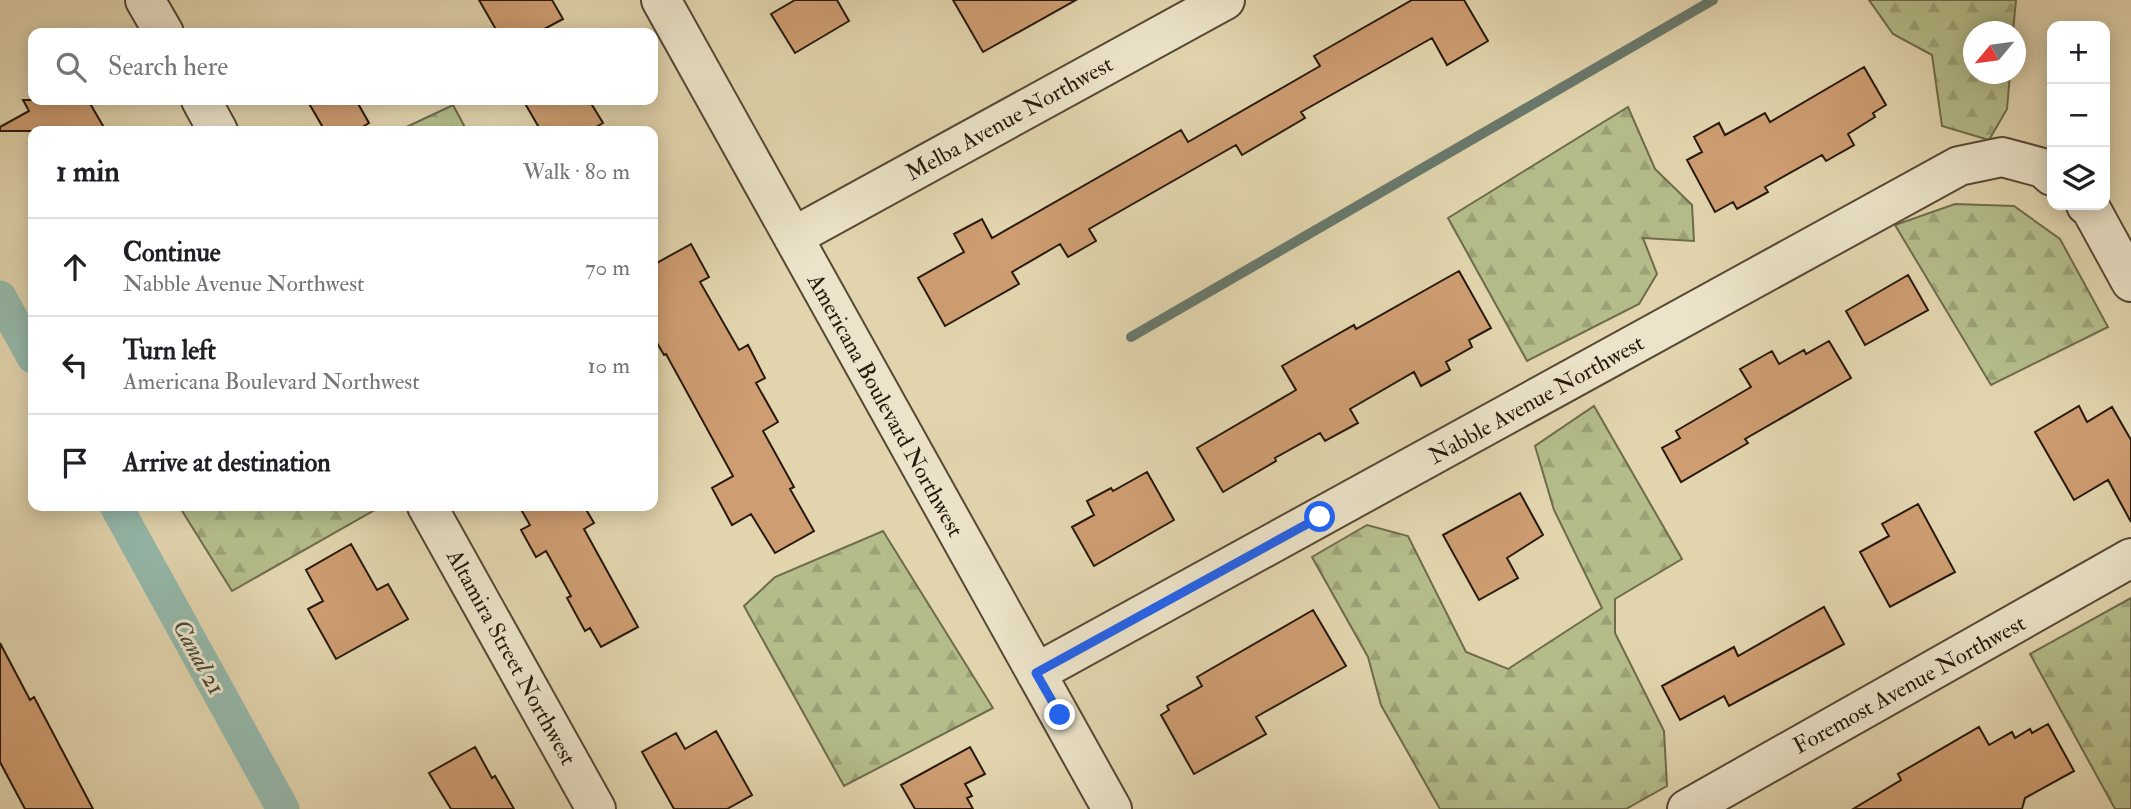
<!DOCTYPE html>
<meta charset="utf-8">
<style>
:root{--surface:#fff;--page:#f2f2f2;--text:#202124;--muted:#757577;--line:#e0e0e0}
body{margin:0;font-family:"IM FELL Double Pica",serif;background:var(--page);color:var(--text)}
.controls{position:absolute;right:21px;top:21px;display:grid;overflow:hidden;border-radius:14px;box-shadow:0 4px 18px #0003}
.controls button{width:63px;height:63px;display:grid;place-items:center;padding:0;border:0;border-bottom:2px solid var(--line);background:var(--surface);color:var(--text);font:35px sans-serif}
.compass{position:absolute;left:1963px;top:21px;width:63px;height:63px;border-radius:50%;background:var(--surface);box-shadow:0 4px 18px #0003;rotate:241deg}
.stop{position:absolute;width:21px;height:21px;margin:-16px;border:5px solid #2563eb;border-radius:50%;background:#fff}
.stop.end{background:#2563eb;border-color:#fff;box-shadow:0 2px 7px #0008}
.list{margin:0;padding:0;list-style:none}
h2{display:flex;justify-content:space-between;align-items:center;height:91px;margin:0;padding:0 28px;font-size:30px}
h2 small{font-size:23px;font-weight:400;color:var(--muted)}
.list li{display:grid;grid-template-columns:46px 1fr auto;gap:21px;align-items:center;box-sizing:border-box;height:98px;padding:0 28px;border-top:2px solid var(--line)}
.list b{display:block;font-size:26px;white-space:nowrap}
.list p{margin:0;font-size:23px;white-space:nowrap;color:var(--muted)}
.list em{font-size:23px;font-style:normal;color:var(--muted)}
.icon{flex:none;width:38px;height:38px;fill:none;stroke:currentColor;stroke-width:2;stroke-linecap:round;stroke-linejoin:round}
.map{position:relative;flex:none;width:2131px;height:809px;overflow:hidden}
.search{position:absolute;background:var(--surface);box-shadow:0 4px 18px #0003;left:28px;top:28px;width:630px;height:77px;display:flex;align-items:center;gap:18px;box-sizing:border-box;padding:0 24px;border-radius:14px;color:var(--muted);font-size:26px}
.panel{position:absolute;background:var(--surface);box-shadow:0 4px 18px #0003;left:28px;top:126px;width:630px;height:385px;border-radius:14px}
.map>svg:first-child{display:block}
.forest{fill:url(#forest-firs);stroke:#6e6b4c;stroke-width:2}
.lines{fill:none;stroke-linecap:round;stroke-linejoin:round}
.stream{stroke:#69796c;stroke-width:10}
.canal{stroke:#95b9ab;stroke-width:33}
.building{fill:#ce9d72;stroke:#27190d;stroke-width:2}
.minor-casing{stroke:#564835;stroke-width:42}
.minor{stroke:#ece4ca;stroke-width:38}
.route{stroke:#2563eb;stroke-width:9}
.labels{text-anchor:middle;stroke-width:6;stroke-linejoin:round;paint-order:stroke}
.street-label{font-size:23px;fill:#27190d;stroke:#ece4ca}
.water-label{font-size:24px;font-style:italic;fill:#48493c;stroke:#ece4ca}
</style>
<div class="map">
<svg width="2131" height="809" viewBox="0 0 2131 809">
<defs>
<pattern id="forest-firs" width="22" height="20" patternUnits="userSpaceOnUse" patternTransform="scale(1.75)"><rect width="22" height="20" fill="#b4bd8a"/><path d="M5 1l3.5 6h-7zM16 11l3.5 6h-7z" fill="#9ba276"/></pattern>
</defs>
<rect width="100%" height="100%" fill="#e2d5ae"/>
<filter id="stains"><feTurbulence type="fractalNoise" baseFrequency=".00286" numOctaves="4"/><feColorMatrix values="0 0 0 0 .2 0 0 0 0 .09 0 0 0 0 .02 0 0 0 .5 -.17"/></filter>
<radialGradient id="worn" r=".72"><stop offset=".6" stop-color="#630" stop-opacity="0"/><stop offset="1" stop-color="#630" stop-opacity=".3"/></radialGradient>
<path class="forest" d="M1869,0H2016L2013,31L1974,32V74H2010L2007,109L1989,140L1942,126L1932,55L1893,34Z
M453,105L467,131H398Z
M1628,107L1655,169L1692,205L1694,241L1643,238L1657,274L1639,304L1527,361L1448,218Z
M1955,204L2014,206L2060,239L2108,327L1991,385L1895,225Z
M1594,406L1682,559L1615,599V633L1664,731L1667,786L1626,809H1440L1381,705L1368,657L1312,557L1367,525L1408,536L1466,652L1508,669L1602,608L1554,510L1535,446Z
M179,506H380V507L232,591Z
M883,531L993,708L844,786L744,606L775,577Z
M2131,598V809H2115L2030,654Z"/>
<g class="lines">
<path class="stream" d="M1131,337L1713,0"/>
<path class="canal" d="M0,297L33,357
M116,506L283,809"/>
</g>
<path class="building" d="M479,0H552L563,19L537,33H498Z
M795,0H837L849,21L795,53L771,14Z
M953,0H1076L983,52Z
M1412,0H1464L1488,41L1447,65L1432,38L1301,112L1305,118L1242,155L1236,145L1089,229L1096,241L1068,257L1060,244L1012,272L1019,284L945,326L918,278L964,252L954,234L982,219L992,238L1181,130L1188,142L1320,66L1314,56Z
M1864,67L1886,105L1873,113L1875,117L1848,134L1854,145L1826,161L1822,155L1765,187L1768,192L1737,209L1733,202L1715,212L1687,160L1702,152L1694,137L1719,123L1725,135L1765,113L1770,122Z
M23,100H88L106,131H0V127L29,111Z
M307,100H356L369,123L356,131H325Z
M523,100H589L603,123L589,131H541Z
M691,244L709,277L700,282L739,350L748,345L765,378L756,383L778,422L763,431L794,487L790,489L814,531L775,553L751,514L732,525L712,488L733,476L666,354L664,355L653,336V265Z
M1459,271L1491,328L1469,340L1472,347L1446,362L1450,370L1421,386L1414,372L1350,409L1358,423L1325,441L1320,433L1275,458L1276,461L1223,492L1197,448L1296,390L1282,366L1354,325L1356,329Z
M1908,275L1928,310L1865,345L1846,311Z
M1829,341L1851,378L1745,439L1748,443L1681,482L1662,448L1680,438L1676,431L1751,387L1740,369L1772,351L1779,364L1804,350L1806,354Z
M2079,406L2087,422L2112,407L2131,440V522L2108,480L2074,500L2035,432Z
M1147,472L1174,520L1094,566L1072,527L1094,515L1087,501L1111,488L1113,491Z
M1520,493L1543,535L1507,558L1518,578L1479,600L1443,535Z
M1918,504L1955,572L1890,607L1860,552L1889,536L1882,524Z
M519,506H584L594,523L584,529L638,627L601,647L590,628L585,631L567,598L571,596L546,551L536,557L521,530L530,525Z
M351,544L377,590L388,584L408,619L336,659L308,609L323,601L306,570Z
M1824,607L1844,644L1729,706L1724,696L1680,720L1662,686L1734,647L1738,656Z
M1313,610L1346,666L1256,717L1266,734L1194,774L1161,715L1169,710L1167,706L1202,686L1197,677Z
M0,643L30,700L34,697L93,809H25L0,762Z
M2048,724L2074,771L2025,798L2022,809H1853L1901,780L1898,774L1979,727L1989,745L2012,732L2015,738L2030,729L2032,733Z
M716,731L752,795L727,809H674L642,752L676,733L685,749Z
M475,747L492,778L495,776L514,809H451L429,773Z
M970,747L985,774L965,784L972,796L967,798L973,809H915L901,785Z"/>
<g class="lines">
<g class="minor-casing">
<path id="minor" d="M145,0L164,33
M661,0L1112,809
M201,100L218,131
M2086,205L2091,209L2131,282
M793,237L1225,0
M427,506L596,809
M1036,673L1959,166L2002,157L2043,168L2052,176
M1687,809L2131,558"/>
</g>
<use href="#minor" class="minor"/>
</g>
<g class="lines">
<path class="route" d="M1060,715L1036,673L1320,517"/>
</g>
<g class="labels">
<g class="street-label">
<text transform="translate(1009 118) rotate(-29)" y="8">Melba Avenue Northwest</text>
<text transform="translate(1536 399) rotate(-29)" y="8">Nabble Avenue Northwest</text>
<text transform="translate(886 405) rotate(61)" y="8">Americana Boulevard Northwest</text>
<text transform="translate(512 657) rotate(61)" y="8">Altamira Street Northwest</text>
<text transform="translate(1909 684) rotate(-29)" y="8">Foremost Avenue Northwest</text>
</g>
<g class="water-label">
<text transform="translate(199 657) rotate(61)" y="8">Canal 21</text>
</g>
</g>
<rect width="100%" height="100%" filter="url(#stains)"/>
<rect width="100%" height="100%" fill="url(#worn)"/>
</svg>
<div class="controls">
<button>+</button>
<button>−</button>
<button><svg class="icon" aria-label="layers" viewBox="0 0 24 24"><path d="M12 4l9 5-9 5-9-5zM3 14l9 5 9-5"/></svg></button>
</div>
<svg class="compass" viewBox="-18 -18 36 36"><path d="M0-13l5 13h-10z" fill="#e53935"/><path d="M0 13l5-13h-10z" fill="#757577"/></svg>
<div class="stop" style="left:1320px;top:517px"></div>
<div class="stop end" style="left:1060px;top:715px"></div>
<div class="search"><svg class="icon" aria-label="search" viewBox="0 0 24 24"><circle cx="10" cy="10" r="6"/><path d="M15 15l6 6"/></svg>Search here</div>
<section class="panel">
<h2>1 min<small>Walk · 80 m</small></h2>
<ul class="list">
<li><svg class="icon" aria-label="ahead" viewBox="0 0 24 24"><path d="M12 20V5M6 11l6-6 6 6"/></svg><div><b>Continue</b><p>Nabble Avenue Northwest</p></div><em>70 m</em></li>
<li><svg class="icon" aria-label="left" viewBox="0 0 24 24"><path d="M17 20v-9H6M10 6l-5 5 5 5"/></svg><div><b>Turn left</b><p>Americana Boulevard Northwest</p></div><em>10 m</em></li>
<li><svg class="icon" aria-label="arrive" viewBox="0 0 24 24"><path d="M6 21V4h12l-3 4 3 4H6"/></svg><div><b>Arrive at destination</b></div></li>
</ul>
</section>
</div>
